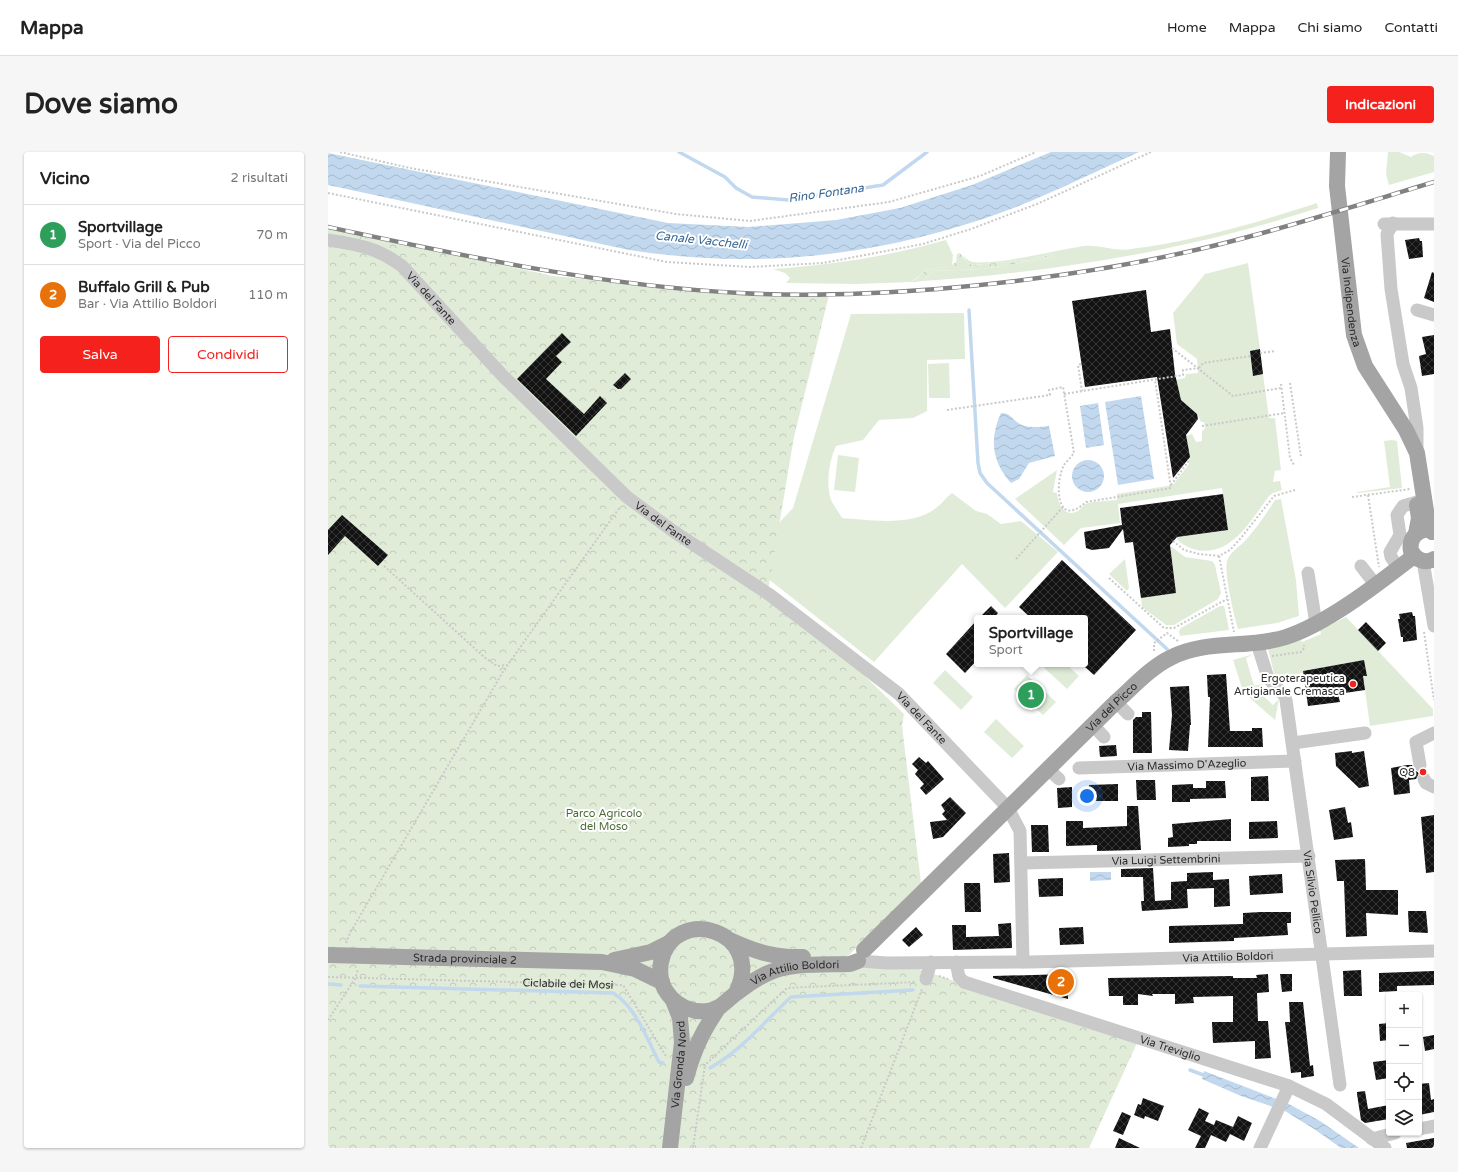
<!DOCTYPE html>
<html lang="it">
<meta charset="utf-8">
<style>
:root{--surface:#fff;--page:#f6f6f6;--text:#222;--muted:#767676;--line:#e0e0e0;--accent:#f4211d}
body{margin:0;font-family:"Varela Round",sans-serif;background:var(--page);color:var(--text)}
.controls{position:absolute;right:12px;bottom:12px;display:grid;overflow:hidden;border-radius:4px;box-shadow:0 1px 3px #0004}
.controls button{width:36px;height:36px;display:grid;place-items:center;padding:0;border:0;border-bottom:1px solid var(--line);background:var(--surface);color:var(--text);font:20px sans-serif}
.you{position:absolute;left:759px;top:644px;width:14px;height:14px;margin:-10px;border:3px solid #fff;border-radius:50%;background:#1a73e8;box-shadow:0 0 0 6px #1a73e833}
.badge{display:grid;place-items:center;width:26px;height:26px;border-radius:50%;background:var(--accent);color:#fff;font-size:13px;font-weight:700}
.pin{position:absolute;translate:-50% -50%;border:2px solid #fff;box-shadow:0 1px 4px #0006}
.popup{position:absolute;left:646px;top:463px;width:114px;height:52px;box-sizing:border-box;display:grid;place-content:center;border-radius:4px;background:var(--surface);filter:drop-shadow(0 1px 3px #0005);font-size:13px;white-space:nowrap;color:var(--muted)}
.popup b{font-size:15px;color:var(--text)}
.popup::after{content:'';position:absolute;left:50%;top:100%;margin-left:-8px;border:8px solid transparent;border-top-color:var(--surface)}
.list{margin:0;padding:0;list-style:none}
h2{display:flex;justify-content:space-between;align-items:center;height:52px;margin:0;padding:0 16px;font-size:17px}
h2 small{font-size:13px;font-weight:400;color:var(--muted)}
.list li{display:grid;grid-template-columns:26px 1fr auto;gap:12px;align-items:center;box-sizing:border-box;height:60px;padding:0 16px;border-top:1px solid var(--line)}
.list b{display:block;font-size:15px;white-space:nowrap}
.list p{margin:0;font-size:13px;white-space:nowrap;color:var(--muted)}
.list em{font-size:13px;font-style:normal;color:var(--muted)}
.actions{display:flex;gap:8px;padding:12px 16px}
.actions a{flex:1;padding:9px 0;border:1px solid var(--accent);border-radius:4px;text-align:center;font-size:14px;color:var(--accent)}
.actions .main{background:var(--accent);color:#fff}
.icon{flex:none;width:22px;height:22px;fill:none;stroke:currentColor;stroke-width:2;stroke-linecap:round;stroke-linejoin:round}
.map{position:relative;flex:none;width:1106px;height:996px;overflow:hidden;border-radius:4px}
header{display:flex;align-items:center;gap:24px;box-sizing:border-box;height:56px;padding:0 20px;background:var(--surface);border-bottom:1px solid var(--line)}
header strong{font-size:19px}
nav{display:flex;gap:22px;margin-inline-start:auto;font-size:14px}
.intro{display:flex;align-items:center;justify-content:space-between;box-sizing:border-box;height:96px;padding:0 24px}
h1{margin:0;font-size:28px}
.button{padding:10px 18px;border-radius:4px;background:var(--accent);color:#fff;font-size:14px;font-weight:700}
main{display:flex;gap:24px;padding:0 24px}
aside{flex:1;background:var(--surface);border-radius:4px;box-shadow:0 1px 3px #0004}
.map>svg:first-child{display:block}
.green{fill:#e0ecd8}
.forest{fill:url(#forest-crowns)}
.water{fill:url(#water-waves)}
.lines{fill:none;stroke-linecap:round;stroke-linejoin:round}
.stream{stroke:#c2d8ee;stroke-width:3.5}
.building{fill:url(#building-cross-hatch)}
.path{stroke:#c9c9c9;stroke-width:2;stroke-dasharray:2 2;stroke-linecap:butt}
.minor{stroke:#c9c9c9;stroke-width:13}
.major{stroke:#a4a4a4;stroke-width:16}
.rail-casing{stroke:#818181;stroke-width:4.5}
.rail{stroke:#fff;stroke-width:3;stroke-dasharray:9;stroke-linecap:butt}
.poi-dot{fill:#f4211d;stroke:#fff;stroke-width:1.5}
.labels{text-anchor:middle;stroke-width:4;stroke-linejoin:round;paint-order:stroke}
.street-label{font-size:11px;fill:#2c2c2c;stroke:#fff}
.poi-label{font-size:11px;fill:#2c2c2c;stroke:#fff;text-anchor:end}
.park-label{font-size:11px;fill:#4a6b36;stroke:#fff}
.water-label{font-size:12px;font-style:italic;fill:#346694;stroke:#fff}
</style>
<header>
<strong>Mappa</strong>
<nav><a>Home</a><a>Mappa</a><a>Chi siamo</a><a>Contatti</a></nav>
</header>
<div class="intro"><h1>Dove siamo</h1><a class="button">Indicazioni</a></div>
<main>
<aside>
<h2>Vicino<small>2 risultati</small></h2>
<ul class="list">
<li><span class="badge" style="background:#2e9e5b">1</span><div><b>Sportvillage</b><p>Sport · Via del Picco</p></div><em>70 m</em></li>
<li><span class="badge" style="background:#e8710a">2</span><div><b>Buffalo Grill &amp; Pub</b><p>Bar · Via Attilio Boldori</p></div><em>110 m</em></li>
</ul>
<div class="actions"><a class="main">Salva</a><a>Condividi</a></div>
</aside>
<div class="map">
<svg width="1106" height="996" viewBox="0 0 1106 996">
<defs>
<pattern id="forest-crowns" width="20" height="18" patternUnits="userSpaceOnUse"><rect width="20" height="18" fill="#e0ecd8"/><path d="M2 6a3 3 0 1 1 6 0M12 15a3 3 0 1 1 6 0" fill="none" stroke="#c0cbba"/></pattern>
<pattern id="water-waves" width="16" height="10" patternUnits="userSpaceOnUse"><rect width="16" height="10" fill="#c2d8ee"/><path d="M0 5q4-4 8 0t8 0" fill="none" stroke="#a7bacc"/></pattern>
<pattern id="building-cross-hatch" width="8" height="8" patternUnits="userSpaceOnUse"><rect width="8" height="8" fill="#131313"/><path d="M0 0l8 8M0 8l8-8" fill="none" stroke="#363636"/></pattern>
</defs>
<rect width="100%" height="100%" fill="#fff"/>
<path class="green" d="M1060,0H1071L1083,5C1090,0 1097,0 1106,4V20L1061,33L1058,22Z
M989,51L990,56C862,98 728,120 595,129L605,119L655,117L727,105L724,102L703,108L645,113L639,110L635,103C638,106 640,109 645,110C649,111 655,110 660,110C692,108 723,99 756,94C772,92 787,100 803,97C867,89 928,71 989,51Z
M618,88L625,103L624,113L597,119L584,130L528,132L458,131L462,126L457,121L445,117C504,113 562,104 618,88Z
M920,111L932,197L922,199L925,223L935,222L941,266H947L953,318L947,319L945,330L952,329L954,338L945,341L941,344C923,368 902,408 865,397C858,394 852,392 848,385L900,378L894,336L790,352L792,371L753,376L736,393L687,347L729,318L725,340L729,341C730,352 736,366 750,359C754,356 756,352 760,351C769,349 779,349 789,348V342L845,333L861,312L858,284L864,282L868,290L874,289V279L877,276L876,270H873L869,262L856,251L854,253L848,228L857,226L858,222L870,221L869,207L849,192L845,161L877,122Z
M636,161L637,207L599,208V259L585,266L551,268L535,288L508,294C501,309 497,334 504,350C507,355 511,361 514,366C542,368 585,375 608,356C614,352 618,345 624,341L648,359L659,362L673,372L693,369L730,400L677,456L634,412L546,510L416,408L465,356L523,162Z
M621,211L622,246H601L600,212Z
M1064,288L1069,289L1074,336L1029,341V340L1062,335L1056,289Z
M510,303L531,306L527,340L506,338Z
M953,347L968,428L971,464L949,471L910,477C906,464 896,421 899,409C902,400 911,395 917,389C928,377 938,362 947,348Z
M844,395L857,405L884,409L887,413L893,441L890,447L846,473H838L814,455L813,446L848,441L842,396Z
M797,407L801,436L799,439L781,422Z
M892,454H896L897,457L901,478L852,484L851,479L853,476Z
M1018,465L1105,557V564L1042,574L1035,524H1039L1036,508L975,519V521L947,525L940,497L958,493L973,488L974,490L993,482L992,478Z
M926,502L918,506L926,534L935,532L929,538L945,553L951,547L947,568L923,547L914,536L905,508Z
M712,512H738L751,524L739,537Z
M617,518L645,545L633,558L605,531Z
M699,523L728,550L715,563L686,537Z
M668,567L696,594L684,606L656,580Z"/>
<path class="forest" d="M0,75L225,124L421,142L501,143L466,285L439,445L507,495L576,562L574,574L593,731L510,814L588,816L809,891L761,996H0Z
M632,101L639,110L645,113L703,108L724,102L727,105L655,117L605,119L595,129L585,130L597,119L624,113L628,110L629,102Z"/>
<path class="water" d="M723,0H811C760,23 711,48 658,66C538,106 426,117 301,98L0,33V1L340,71L420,75L508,68L572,56L644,33Z
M813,244L826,327L790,333L777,250Z
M770,251L776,293L758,296L752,254Z
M673,261C682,261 682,265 689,270C697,277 711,275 721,274L727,304L701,311L691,327L683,331C664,310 661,287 673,261Z
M744 324a16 16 0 1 1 32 0a16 16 0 1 1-32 0Z
M762,720H783V728L762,729Z
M876,919L959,951L992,969L1031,996H1013L986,977L957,959L913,944L874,927Z"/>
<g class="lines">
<path class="stream" d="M351,0L397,25L408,36L424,45L460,48L555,33L599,0
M641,158L650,311L652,321L659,331L839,497
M0,832L13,833
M32,834L285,841C308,855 319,887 331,910L335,911
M382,916C413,899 437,869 463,845L585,838
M862,918L878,924"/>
</g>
<path class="building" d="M1091,86L1092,89H1094L1095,105L1081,107L1077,88Z
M1104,120L1106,121V150L1096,146Z
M818,138L823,180L842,177L847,222L853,248L869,262L870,267L858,283L862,305L845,326L829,225L757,235L744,149Z
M234,181L243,190L228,204L234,210L218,227L256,262L272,244L279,251L248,284L189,227Z
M1106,183V222L1094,224L1091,204L1098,202L1094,185Z
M932,197L935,222L925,224L922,199Z
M297,221L303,227L293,237H290L285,233Z
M895,342L900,378L849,385L842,393L848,441L813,446L805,390L797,391L795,377L781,396L764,398L758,396L756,380L794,373L792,356Z
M14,363L60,403L50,414L17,384L0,403V378Z
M734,408L808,478L766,523L757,515V466H703L691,455Z
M663,454L670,461L666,466H651Z
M1084,460L1085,464H1087L1089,488L1075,490V485H1073L1070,467H1072L1071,462Z
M649,468V508L637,521L618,502Z
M1038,470L1058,491L1050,499L1030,478Z
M1036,508L1039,524H1035L1037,538L1010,542L1012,550L980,554L975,519Z
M898,522L902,579H924V576H934L935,595H880L882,545H880L879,523Z
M861,534L863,573H862L860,599L841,598L844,563L842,535Z
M814,560H823L824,601H805V568L808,565H814Z
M788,593L789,604L772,605L771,594Z
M1024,599V601L1036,599L1041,634L1031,636L1008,614L1007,601Z
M591,605L598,611L600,609L616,627L598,643L592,636L596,632L587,622L590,618L584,612Z
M1079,613H1084L1086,618L1091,621L1088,627L1081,628L1082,641L1066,643L1063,616Z
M940,624L941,649H923V625Z
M808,628H827L828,648H809Z
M878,629H897L898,646L862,647V650H844V633L865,632V636H878Z
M790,632V649H761V633Z
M744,635V655L730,656L729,636Z
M622,645L638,661L615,685L605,687L602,670L619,668L614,662L617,659L613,653Z
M799,654H810L813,698L769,699V693L738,694V669H755V676L799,674Z
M1017,655L1020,671L1023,670L1025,685L1006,688L1001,658Z
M1106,663V720L1098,721L1093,665Z
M903,667V689H869V692H861V694L840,695V686L845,685L844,672Z
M949,669L950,686L921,687V670Z
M703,673H720L721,700H704Z
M681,701L682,730L666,731L665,702Z
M1037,707L1038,738H1070V763L1038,761L1039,784L1018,785L1016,729H1009L1007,708Z
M825,716L827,749L843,748V730L859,729V721L885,720V728L901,727L902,754L886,755V736L859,737L860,756L814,759L813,749H816L815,725H793V717Z
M954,722L955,741L922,743L921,724Z
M735,726V744L711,745L710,727Z
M636,731H652L653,760H637Z
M1080,759H1098L1100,781L1081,780Z
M933,760H963V771H959L960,783L906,786V789L841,791V774L915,772V761Z
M683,771L684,796L625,798L624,773H638V785L671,784L670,772Z
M588,775L595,783L581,795L574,788Z
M755,775L756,792L732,793L731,776Z
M1033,818L1034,844H1016L1015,819Z
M1106,819V833L1069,834V839L1051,840V821Z
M740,822V847L665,826V824Z
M940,822L941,840L929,841L930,869H940L943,906L927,907V889L885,891L884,870H905V844L865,845L866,851L847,852V842H824L825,844L810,842V853H795V844H781L780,826L905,824V826H929L928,823Z
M952,822H964V839L954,840Z
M961,850H975L982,914L985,913L986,924L973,926V920L963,921L957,870H962Z
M1061,871V888L1052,889L1051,872Z
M1106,883V897L1097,899L1095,885Z
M1061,908V926L1048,928L1045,910Z
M1101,931L1103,948L1106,947V960L1091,963V932Z
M1037,939L1040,957L1061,953V967L1037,971L1033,968L1029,942V940Z
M815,946L836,954L830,969L817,964L816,967L806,963L810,952L813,953Z
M871,956L881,961L877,969L886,973L888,968L905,975L910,964L924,971L916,989L902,982L898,990L883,983L877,996H867L873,984L860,978Z
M794,960L803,964L795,983L785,979Z
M791,986L812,996H787Z
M1106,986V996H1079L1078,991Z"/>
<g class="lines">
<g class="path">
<path d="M12,0L82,16L348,62L422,69L561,50L652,24L708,0"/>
<path d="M0,41L339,110L422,115L495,111L595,92L643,77L709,52L823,0"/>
<path d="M844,196L905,244L953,236"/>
<path d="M932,201L948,199"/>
<path d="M753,212L750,213L754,239"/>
<path d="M871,216L875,211L923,204"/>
<path d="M962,231L973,305"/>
<path d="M953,232L962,306L966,313"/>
<path d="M736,242L855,223V218L871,216"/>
<path d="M619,258L722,243L721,238L735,235L746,301C743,305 739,309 736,313C727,330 727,378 758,350L843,336L827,228"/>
<path d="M874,274L957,261"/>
<path d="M843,333L860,310L859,308"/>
<path d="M1040,343L1051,415"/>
<path d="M1024,345L1082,337"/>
<path d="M845,389L856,398L871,402L891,404L902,398L912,387L946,344L967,338"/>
<path d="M891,404L906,480"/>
<path d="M688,407L735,355"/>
<path d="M56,414L156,505L169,514L179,513"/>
<path d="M781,426L836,476H846L899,447"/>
<path d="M1096,480L1106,548"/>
<path d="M826,499V491L839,481L850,489"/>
<path d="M944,504L973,500L976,496V493"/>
<path d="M18,791L22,781L176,518L292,355"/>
<path d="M611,824L620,827"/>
<path id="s1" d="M0,825L295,833L339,906"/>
<path d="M0,868L27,827L30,817"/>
<path d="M375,913H377L459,836L588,830"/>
<path d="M365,996L377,913"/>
<path d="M533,996L594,837"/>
</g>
<g class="minor">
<path d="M1065,71L1059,82L1063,137L1075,212L1083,236L1089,276V300"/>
<path d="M1056,72H1106"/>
<path id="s2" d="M0,88C31,93 48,95 74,114L174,223L299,345L345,379L442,443L571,542L680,656L692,679L695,810"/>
<path d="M1089,158L1106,163"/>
<path d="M1095,409L1106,474"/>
<path d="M1033,414L1047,432"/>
<path d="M1070,415L1063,405L1062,400L1072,383L1069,363L1075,354L1089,350"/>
<path d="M980,421L988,472"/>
<path d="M929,491L940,526L956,543"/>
<path id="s3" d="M958,548L1012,933"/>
<path d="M788,550L800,562"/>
<path d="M765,573L776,585"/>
<path d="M965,591L1037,581"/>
<path d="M1092,613L1088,590L1106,581"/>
<path id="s4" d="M751,616L967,609"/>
<path d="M720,617L731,627"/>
<path d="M1096,627L1098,631L1106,635"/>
<path id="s5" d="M694,711L981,704"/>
<path id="s6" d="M532,809L559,811L703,810L1106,799"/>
<path id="s7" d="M628,810L631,825L636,830L961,934L998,952L1057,996"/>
<path d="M598,827L603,810"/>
<path d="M1091,977L1106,974"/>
<path d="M1044,987L1067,981"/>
<path d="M932,996L961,934"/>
</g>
<g class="major">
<path id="s8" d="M1010,0L1009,34L1026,183L1037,214L1078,278L1089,301L1099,365L1104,380"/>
<path d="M1097,378C1086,380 1081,389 1083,399C1088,408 1097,412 1106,407"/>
<path d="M1088,382L1091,366L1089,353"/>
<path d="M404,789C428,800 448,806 475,805"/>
<path id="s9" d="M536,798L788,550C805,535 822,516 842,506C878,487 921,497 958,485C999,472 1051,431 1086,404"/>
<path id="s10" d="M0,803L274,810L307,817L334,830"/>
<path d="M286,808L323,800L341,791"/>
<path id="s11" d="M408,841C439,778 345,751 333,810C331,821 333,833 340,842C349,854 364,861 380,859C394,857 399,847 410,840C419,833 428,827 438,822C463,810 495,813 522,812L530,809"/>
<path d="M358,926C366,897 374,880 391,855"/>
<path id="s12" d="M342,996L354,890L352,866L345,848"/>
</g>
<g class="rail-casing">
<path id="rail" d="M0,75C136,104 274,134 412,141C479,145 544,142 610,137C714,128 816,113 916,86C980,69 1043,49 1106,30"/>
</g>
<use href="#rail" class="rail"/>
</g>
<g class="poi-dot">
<circle cx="1025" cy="532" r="4"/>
<circle cx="1095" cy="620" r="4"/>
</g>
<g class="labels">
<g class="street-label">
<text dy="4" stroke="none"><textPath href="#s2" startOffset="123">Via del Fante</textPath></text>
<text dy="4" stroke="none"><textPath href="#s8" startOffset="151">Via Indipendenza</textPath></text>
<text dy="4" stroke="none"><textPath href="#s2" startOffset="447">Via del Fante</textPath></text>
<text dy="4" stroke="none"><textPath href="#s9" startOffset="347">Via del Picco</textPath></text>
<text dy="4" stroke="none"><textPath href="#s2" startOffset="771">Via del Fante</textPath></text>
<text dy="4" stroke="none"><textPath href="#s4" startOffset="108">Via Massimo D'Azeglio</textPath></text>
<text dy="4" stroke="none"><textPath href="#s5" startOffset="144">Via Luigi Settembrini</textPath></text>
<text dy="4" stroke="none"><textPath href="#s3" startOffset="194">Via Silvio Pellico</textPath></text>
<text dy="4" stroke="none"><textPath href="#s6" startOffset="368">Via Attilio Boldori</textPath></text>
<text dy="4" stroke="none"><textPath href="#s10" startOffset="137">Strada provinciale 2</textPath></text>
<text dy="4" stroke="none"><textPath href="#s11" startOffset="322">Via Attilio Boldori</textPath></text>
<text dy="4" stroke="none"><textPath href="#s1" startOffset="240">Ciclabile dei Mosi</textPath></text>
<text dy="4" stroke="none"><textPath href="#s7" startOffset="239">Via Treviglio</textPath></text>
<text dy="4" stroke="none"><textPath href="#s12" startOffset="84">Via Gronda Nord</textPath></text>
</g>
<g class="poi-label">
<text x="1017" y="530">Ergoterapeutica<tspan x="1017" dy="13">Artigianale Cremasca</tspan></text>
<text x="1087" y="624">Q8</text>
</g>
<g class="park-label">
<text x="276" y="665">Parco Agricolo<tspan x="276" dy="13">del Moso</tspan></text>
</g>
<g class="water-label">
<text transform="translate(498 41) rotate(-8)" y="4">Rino Fontana</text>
<text transform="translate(373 88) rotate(6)" y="4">Canale Vacchelli</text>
</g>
</g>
</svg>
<div class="controls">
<button>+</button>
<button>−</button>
<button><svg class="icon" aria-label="locate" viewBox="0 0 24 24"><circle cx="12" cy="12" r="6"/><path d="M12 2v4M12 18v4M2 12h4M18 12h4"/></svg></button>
<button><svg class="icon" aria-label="layers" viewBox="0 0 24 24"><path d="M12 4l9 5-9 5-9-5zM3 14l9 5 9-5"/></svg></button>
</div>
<div class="you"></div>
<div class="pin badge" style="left:703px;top:543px;background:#2e9e5b">1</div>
<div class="popup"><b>Sportvillage</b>Sport</div>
<div class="pin badge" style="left:733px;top:830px;background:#e8710a">2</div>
</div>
</main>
